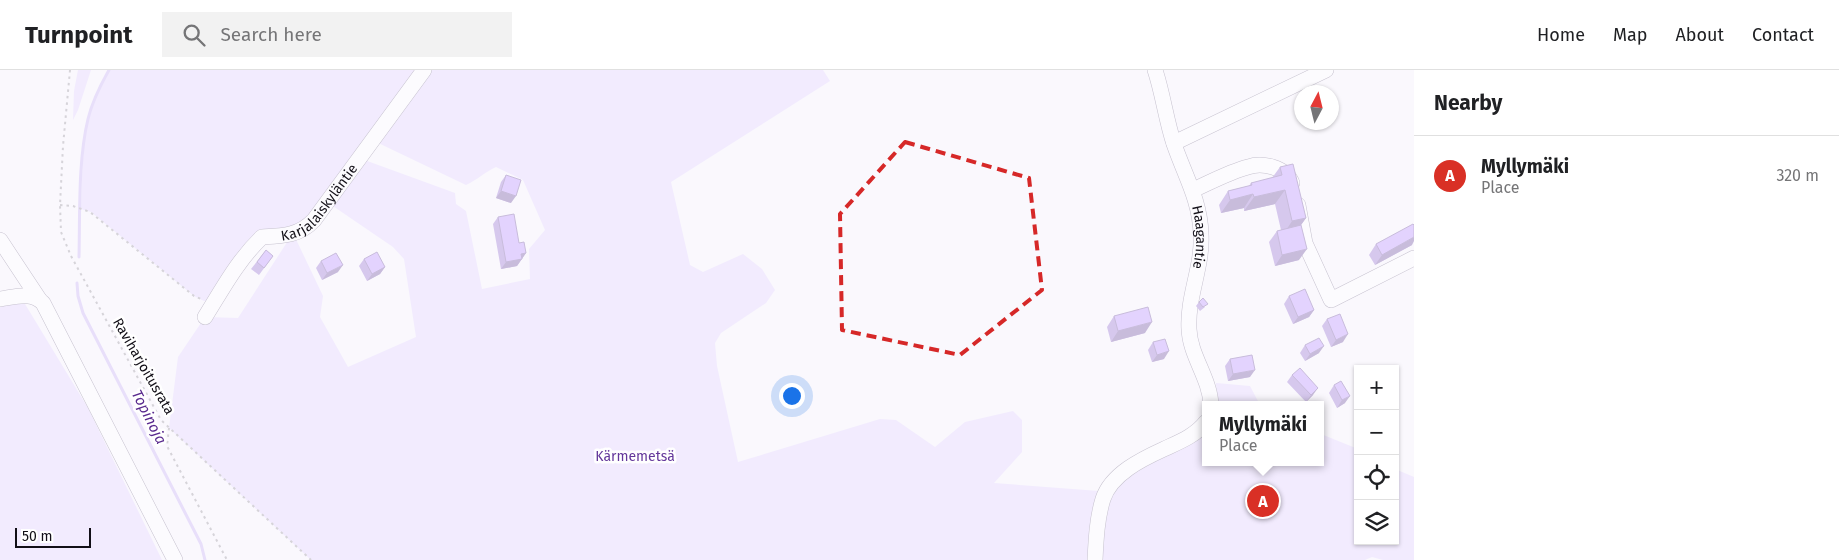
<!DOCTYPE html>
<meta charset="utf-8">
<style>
:root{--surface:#fff;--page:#f2f2f2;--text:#202124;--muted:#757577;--line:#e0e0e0;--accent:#d93025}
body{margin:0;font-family:"Fira Sans",sans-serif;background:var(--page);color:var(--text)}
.controls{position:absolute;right:15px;bottom:15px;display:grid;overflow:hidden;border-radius:0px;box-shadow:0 1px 4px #0004}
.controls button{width:45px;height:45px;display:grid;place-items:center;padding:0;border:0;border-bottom:1px solid var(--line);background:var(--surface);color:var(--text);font:25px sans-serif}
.compass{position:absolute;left:1294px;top:15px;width:45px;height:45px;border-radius:50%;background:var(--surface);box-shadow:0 1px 4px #0004;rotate:7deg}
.scale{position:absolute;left:15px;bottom:12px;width:76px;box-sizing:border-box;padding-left:5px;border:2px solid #120f17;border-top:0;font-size:14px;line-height:18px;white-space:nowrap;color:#120f17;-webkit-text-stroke:4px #fff;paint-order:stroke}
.you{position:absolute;left:791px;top:325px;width:18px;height:18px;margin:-12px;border:4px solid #fff;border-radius:50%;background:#1a73e8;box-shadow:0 0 0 8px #1a73e833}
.badge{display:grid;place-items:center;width:32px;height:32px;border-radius:50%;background:var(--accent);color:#fff;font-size:16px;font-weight:700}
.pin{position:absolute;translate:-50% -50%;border:2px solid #fff;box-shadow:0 1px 5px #0006}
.popup{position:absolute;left:1202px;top:331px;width:122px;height:65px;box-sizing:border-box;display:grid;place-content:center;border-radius:0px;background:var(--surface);filter:drop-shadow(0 1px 4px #0005);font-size:16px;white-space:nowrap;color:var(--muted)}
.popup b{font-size:19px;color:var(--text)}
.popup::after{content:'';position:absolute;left:50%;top:100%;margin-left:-10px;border:10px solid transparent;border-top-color:var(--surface)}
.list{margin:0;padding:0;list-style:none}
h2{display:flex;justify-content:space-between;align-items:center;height:65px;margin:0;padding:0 20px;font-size:21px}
h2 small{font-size:16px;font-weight:400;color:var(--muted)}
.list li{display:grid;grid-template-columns:32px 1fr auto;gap:15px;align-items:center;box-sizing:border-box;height:80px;padding:0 20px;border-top:1px solid var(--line)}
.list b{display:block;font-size:19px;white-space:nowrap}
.list p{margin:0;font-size:16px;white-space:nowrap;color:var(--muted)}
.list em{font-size:16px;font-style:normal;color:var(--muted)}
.icon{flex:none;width:28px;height:28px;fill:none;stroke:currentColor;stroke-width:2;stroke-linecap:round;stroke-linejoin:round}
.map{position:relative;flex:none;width:1414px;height:490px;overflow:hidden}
header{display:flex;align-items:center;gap:30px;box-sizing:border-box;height:70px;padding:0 25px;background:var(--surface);border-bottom:1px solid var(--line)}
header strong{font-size:24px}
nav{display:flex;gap:28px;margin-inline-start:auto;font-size:18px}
.search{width:350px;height:45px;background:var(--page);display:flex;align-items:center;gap:12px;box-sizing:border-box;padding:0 18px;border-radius:0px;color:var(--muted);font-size:19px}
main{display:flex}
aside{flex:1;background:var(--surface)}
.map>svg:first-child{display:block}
.green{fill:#e8dcfe;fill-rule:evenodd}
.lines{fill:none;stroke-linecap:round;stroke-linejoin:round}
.stream{stroke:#d3c0f6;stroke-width:3}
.minor-casing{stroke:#898197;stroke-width:16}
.path{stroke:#aba8ae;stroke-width:2;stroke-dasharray:2.5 4;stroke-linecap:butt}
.minor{stroke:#fff;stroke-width:15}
.wall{fill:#ac8fda}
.shaded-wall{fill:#8c74b2}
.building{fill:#c8a6fe;stroke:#8c74b2}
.marked{fill:none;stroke:#d62828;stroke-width:4;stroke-dasharray:10 6;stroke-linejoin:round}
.labels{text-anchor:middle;stroke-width:5;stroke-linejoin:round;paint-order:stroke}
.street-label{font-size:14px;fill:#120f17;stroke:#fff}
.park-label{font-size:14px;fill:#64379b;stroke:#fff}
.water-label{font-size:15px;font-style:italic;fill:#592a8e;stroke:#fff}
</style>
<header>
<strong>Turnpoint</strong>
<div class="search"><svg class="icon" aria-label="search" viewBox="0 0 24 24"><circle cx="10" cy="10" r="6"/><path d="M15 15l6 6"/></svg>Search here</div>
<nav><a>Home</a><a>Map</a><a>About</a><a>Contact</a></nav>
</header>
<main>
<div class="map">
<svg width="1414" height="490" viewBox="0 0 1414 490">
<rect width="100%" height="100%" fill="#faf8fd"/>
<path class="green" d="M78,0H91L78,40L73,50L74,21Z
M109,0H823L830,11L671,112L690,195L703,202L743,184L762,199L775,220L766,233L721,263L715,273L717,296L738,392L880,349L896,350L935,377L965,352L1013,341L1022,350V382L994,413L1112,422C1135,394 1174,378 1205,359L1206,392H1320L1321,364L1358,379V471H1395V399L1414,407V490H1383L1372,487L1365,490H311L169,358L178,287L205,247L238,248L293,163L262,167L216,230L204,231L194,226L91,142L81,139C82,110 82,79 88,50C91,33 100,16 109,0ZM372,70L466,115C477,110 485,102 496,97L523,110L545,160L529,179L530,209L482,219L466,141L456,134L455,123L359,88ZM327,132L393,177L404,189L416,267L348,297L320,247L323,226L293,163Z
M0,233L25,234L88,338L162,490H0Z
M1216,313L1250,316L1260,335H1217Z"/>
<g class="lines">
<path class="stream" d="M79,187C80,144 78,90 88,49C92,32 100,16 109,0
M77,213L78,226L83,243L201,474L205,490"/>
<g class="minor-casing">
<g id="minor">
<path id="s1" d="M1155,0C1163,24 1166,50 1174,74C1185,106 1200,130 1201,164C1203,196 1187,227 1189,259C1190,286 1210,308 1211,335"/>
<path d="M1174,73L1326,0"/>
<path d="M1193,120C1211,112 1229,102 1248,97C1262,92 1286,97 1292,113"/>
<path d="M1298,135L1305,173L1331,230L1414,188"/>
<path d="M0,170L39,229"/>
<path d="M0,229C15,227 31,221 43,233L175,490"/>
<path id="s2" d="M205,247C223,218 238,190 262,167C282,166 299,166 314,150L424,0"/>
<path d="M1095,490C1096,470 1097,448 1103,429C1111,404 1142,389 1164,379C1179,372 1195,366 1206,352"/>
</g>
</g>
<path class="path" d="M70,0L63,76L60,135L61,162L71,186L161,350L311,490
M60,135L73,136L90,142L194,226L201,229
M169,358L167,376L227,490"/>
<use href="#minor" class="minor"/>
</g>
<path class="wall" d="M1280,97L1306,148L1301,155L1299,190L1275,196L1269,172L1277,161L1281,160L1275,134L1244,141V138L1221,143L1219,135L1228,121L1249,116L1251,113L1272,108Z
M506,105L511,133L496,128L501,112Z
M498,147L519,173L526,183L517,196L501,199L493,154Z
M1376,174L1412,175L1375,195L1369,185Z
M266,180L273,186L259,205L251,199Z
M364,189L385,197L380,204L367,211L359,196Z
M321,191L338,202L322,210L316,198Z
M1289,226L1314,240L1309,247L1293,254L1284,234Z
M1199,232L1205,237L1200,241L1196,236Z
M1114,246L1145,263L1111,272L1107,257Z
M1327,249L1343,272L1331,277L1322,256Z
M1153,272L1164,289L1152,292L1148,280Z
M1305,275L1319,283L1305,291L1300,283Z
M1230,289L1250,307L1228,311L1225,296Z
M1292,305L1313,325L1306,332L1287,312Z
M1334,315L1345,333L1337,338L1329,323Z"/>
<path class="shaded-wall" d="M1285,120L1275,134L1244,141L1254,127Z
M501,121L516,126L511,133L496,128Z
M1253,124L1244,138L1221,143L1230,130Z
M1306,148L1296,162L1283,165L1292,151Z
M1414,167V171L1412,175L1375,195L1382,185Z
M1307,179L1299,190L1275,196L1282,185Z
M526,183L517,196L501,199L506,192L521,184Z
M343,195L338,202L322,210L327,203Z
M385,197L380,204L367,211L372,204Z
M1314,240L1309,247L1293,254L1298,247Z
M1152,252L1145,263L1111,272L1118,261Z
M1348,264L1343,272L1331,277L1336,270Z
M1324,276L1319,283L1305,291L1310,284Z
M1169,281L1164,289L1152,292L1157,285Z
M1255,300L1250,307L1228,311L1233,304Z
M1318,318L1313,325L1306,332L1311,325Z
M1350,326L1345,333L1337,338L1342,330Z"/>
<path class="building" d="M1293,94L1306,148L1292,151L1285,120L1254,127L1253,124L1230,130L1228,121L1252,115L1251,113L1282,105L1280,97Z
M506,105L521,110L516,126L501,121Z
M514,144L519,173L524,172L526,183L521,184L522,189L506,192L498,147Z
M1413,154L1414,155V167L1382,185L1376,174Z
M1301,155L1307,179L1282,185L1277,161Z
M266,180L273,186L264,198L257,192Z
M377,182L385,197L372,204L364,189Z
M336,183L343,195L327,203L321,191Z
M1305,219L1314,240L1298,247L1289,226Z
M1203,228L1208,234L1203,237L1199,232Z
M1148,237L1152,252L1118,261L1114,246Z
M1340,244L1348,264L1336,270L1327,249Z
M1319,268L1324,276L1310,284L1305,275Z
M1165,269L1169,281L1157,285L1153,272Z
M1252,285L1255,300L1233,304L1230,289Z
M1300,298L1318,318L1311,325L1292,305Z
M1341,311L1350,326L1342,330L1334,315Z"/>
<path d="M0 0H1414V490H0ZM905,72L1029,108L1042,220L960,285L842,260L840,144Z" fill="#faf8fd" fill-opacity=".55" fill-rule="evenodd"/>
<path class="marked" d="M905,72L1029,108L1042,220L960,285L842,260L840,144Z"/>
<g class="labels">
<g class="street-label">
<text dy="5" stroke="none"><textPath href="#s2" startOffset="170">Karjalaiskyläntie</textPath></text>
<text dy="5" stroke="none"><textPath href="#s1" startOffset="174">Haagantie</textPath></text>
<text transform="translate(144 296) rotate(60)" y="5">Raviharjoitusrata</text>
</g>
<g class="park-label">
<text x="635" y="391">Kärmemetsä</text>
</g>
<g class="water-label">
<text transform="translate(149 347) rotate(63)" y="5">Topinoja</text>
</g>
</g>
</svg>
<div class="controls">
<button>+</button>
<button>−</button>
<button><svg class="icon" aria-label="locate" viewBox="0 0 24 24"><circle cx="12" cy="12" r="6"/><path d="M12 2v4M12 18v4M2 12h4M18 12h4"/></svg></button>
<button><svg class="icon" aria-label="layers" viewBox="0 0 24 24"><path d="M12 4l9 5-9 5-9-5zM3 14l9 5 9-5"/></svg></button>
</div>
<svg class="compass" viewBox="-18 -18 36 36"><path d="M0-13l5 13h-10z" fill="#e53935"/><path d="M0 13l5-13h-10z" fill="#757577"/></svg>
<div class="scale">50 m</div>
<div class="you"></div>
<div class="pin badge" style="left:1263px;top:431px">A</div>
<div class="popup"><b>Myllymäki</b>Place</div>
</div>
<aside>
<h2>Nearby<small></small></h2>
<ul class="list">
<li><span class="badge">A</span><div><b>Myllymäki</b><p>Place</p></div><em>320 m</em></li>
</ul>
</aside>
</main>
